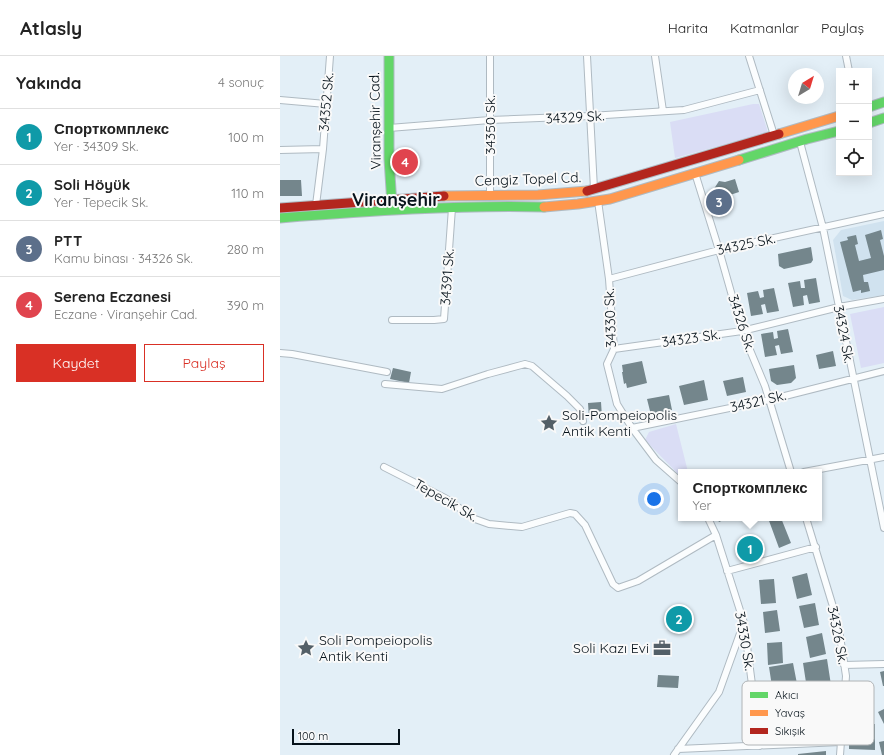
<!DOCTYPE html>
<html lang="tr">
<meta charset="utf-8">
<style>
:root{--surface:#fff;--page:#f2f2f2;--text:#222;--muted:#767676;--line:#e0e0e0;--accent:#d93025}
body{margin:0;font-family:Quicksand,sans-serif;background:var(--page);color:var(--text)}
.controls{position:absolute;right:12px;top:12px;display:grid;overflow:hidden;border-radius:0px;box-shadow:0 4px 16px #0002}
.controls button{width:36px;height:36px;display:grid;place-items:center;padding:0;border:0;border-bottom:1px solid var(--line);background:var(--surface);color:var(--text);font:20px sans-serif}
.compass{position:absolute;left:508px;top:12px;width:36px;height:36px;border-radius:50%;background:var(--surface);box-shadow:0 4px 16px #0002;rotate:38deg}
.scale{position:absolute;left:12px;bottom:10px;width:108px;box-sizing:border-box;padding-left:4px;border:2px solid #06121a;border-top:0;font-size:11px;line-height:14px;white-space:nowrap;color:#06121a;-webkit-text-stroke:3px #f9f9f9;paint-order:stroke}
.you{position:absolute;left:374px;top:443px;width:14px;height:14px;margin:-10px;border:3px solid #fff;border-radius:50%;background:#1a73e8;box-shadow:0 0 0 6px #1a73e833}
.badge{display:grid;place-items:center;width:26px;height:26px;border-radius:50%;background:var(--accent);color:#fff;font-size:13px;font-weight:700}
.pin{position:absolute;translate:-50% -50%;border:2px solid #fff;box-shadow:0 1px 4px #0006}
.popup{position:absolute;left:398px;top:413px;width:144px;height:52px;box-sizing:border-box;display:grid;place-content:center;border-radius:0px;background:var(--surface);filter:drop-shadow(0 1px 3px #0005);font-size:13px;white-space:nowrap;color:var(--muted)}
.popup b{font-size:15px;color:var(--text)}
.popup::after{content:'';position:absolute;left:50%;top:100%;margin-left:-8px;border:8px solid transparent;border-top-color:var(--surface)}
.list{margin:0;padding:0;list-style:none}
h2{display:flex;justify-content:space-between;align-items:center;height:52px;margin:0;padding:0 16px;font-size:17px}
h2 small{font-size:13px;font-weight:400;color:var(--muted)}
.list li{display:grid;grid-template-columns:26px 1fr auto;gap:12px;align-items:center;box-sizing:border-box;height:56px;padding:0 16px;border-top:1px solid var(--line)}
.list b{display:block;font-size:15px;white-space:nowrap}
.list p{margin:0;font-size:13px;white-space:nowrap;color:var(--muted)}
.list em{font-size:13px;font-style:normal;color:var(--muted)}
.actions{display:flex;gap:8px;padding:12px 16px}
.actions a{flex:1;padding:9px 0;border:1px solid var(--accent);border-radius:0px;text-align:center;font-size:14px;color:var(--accent)}
.actions .main{background:var(--accent);color:#fff}
.icon{flex:none;width:22px;height:22px;fill:none;stroke:currentColor;stroke-width:2;stroke-linecap:round;stroke-linejoin:round}
.map{position:relative;flex:none;width:604px;height:699px;overflow:hidden}
header{display:flex;align-items:center;gap:24px;box-sizing:border-box;height:56px;padding:0 20px;background:var(--surface);border-bottom:1px solid var(--line)}
header strong{font-size:19px}
nav{display:flex;gap:22px;margin-inline-start:auto;font-size:14px}
main{display:flex}
aside{flex:1;background:var(--surface)}
.map>svg:first-child{display:block}
.built{fill:#d0e2ef}
.green{fill:#daddf5}
.building{fill:#74868c}
.lines{fill:none;stroke-linecap:round;stroke-linejoin:round}
.street-casing{stroke:#afbac2;stroke-width:8}
.fast-casing{stroke:#afbac2;stroke-width:11}
.slow-casing{stroke:#afbac2;stroke-width:11}
.jam-casing{stroke:#afbac2;stroke-width:11}
.street{stroke:#fbfdfe;stroke-width:6}
.fast{stroke:#63d668;stroke-width:9}
.slow{stroke:#ff974d;stroke-width:9}
.jam{stroke:#b3261e;stroke-width:9}
.labels{text-anchor:middle;stroke-width:4;stroke-linejoin:round;paint-order:stroke}
.street-label{font-size:14px;fill:#06121a;stroke:#f9f9f9}
.poi-label{font-size:14px;fill:#06121a;stroke:#f9f9f9;text-anchor:start}
.district-label{font-size:18px;font-weight:bold;fill:#06121a;stroke:#f9f9f9}
.key{fill:#f9f9f9;stroke:#b0b4b6;stroke-width:1}
.key-label{font-size:11px;fill:#06121a}
</style>
<header>
<strong>Atlasly</strong>
<nav><a>Harita</a><a>Katmanlar</a><a>Paylaş</a></nav>
</header>
<main>
<aside>
<h2>Yakında<small>4 sonuç</small></h2>
<ul class="list">
<li><span class="badge" style="background:#0f9aa8">1</span><div><b>Спорткомплекс</b><p>Yer · 34309 Sk.</p></div><em>100 m</em></li>
<li><span class="badge" style="background:#0f9aa8">2</span><div><b>Soli Höyük</b><p>Yer · Tepecik Sk.</p></div><em>110 m</em></li>
<li><span class="badge" style="background:#5c6f8a">3</span><div><b>PTT</b><p>Kamu binası · 34326 Sk.</p></div><em>280 m</em></li>
<li><span class="badge" style="background:#e0444e">4</span><div><b>Serena Eczanesi</b><p>Eczane · Viranşehir Cad.</p></div><em>390 m</em></li>
</ul>
<div class="actions"><a class="main">Kaydet</a><a>Paylaş</a></div>
</aside>
<div class="map">
<svg width="604" height="699" viewBox="0 0 604 699">
<rect width="100%" height="100%" fill="#e3eff7"/>
<path class="built" d="M604,165V239L572,244L563,240L553,184L561,174Z"/>
<path class="green" d="M473,48H479L487,73V77L395,102L390,66Z
M604,251V307L581,312L570,258Z
M396,368L408,416H401V421L365,384L369,376Z"/>
<path class="building" d="M455,123L459,136L450,139V141L452,149L439,153L437,143H435L430,139L439,125L445,126Z
M0,124H21L22,140H0Z
M601,174L603,183L600,184L604,200V214L583,219L584,226H588L590,235L581,237V234L573,236L560,186L568,184L567,181L576,179L578,188L575,189L579,205L591,202L585,179Z
M531,191L533,204L531,207L504,213L499,210L498,198Z
M536,222L540,246L529,248L527,239L523,240L524,249L513,251L508,227L520,225L521,232H525L524,224Z
M494,232L499,255L487,257L485,248L481,249L483,258L471,260L467,237L478,235L480,242L484,241L483,234Z
M508,273L513,296L501,298L499,289L495,290L497,299L485,301L481,278L493,276L494,283L498,282L497,275Z
M553,295L556,310L539,313L536,299Z
M362,305L367,327L347,332L346,327L344,328L342,316H343L342,309Z
M514,309L516,322L511,327L497,329L491,325L489,313Z
M113,312L131,316L129,327L110,323Z
M463,321L466,336L447,340L443,325Z
M424,324L428,344L404,349L399,330Z
M389,339L392,354L371,359L367,343Z
M321,346L322,361L309,362L308,347Z
M437,462H448L439,466Z
M488,462H501L511,487L499,492Z
M473,483L479,499L466,503L461,487Z
M527,517L532,539L517,543L512,521Z
M494,523L496,547L481,548L479,524Z
M535,547L539,569L524,572L519,550Z
M497,554L500,575L485,577L483,556Z
M542,577L546,598L530,602L526,581Z
M502,586L503,607L488,609L487,587Z
M547,603L551,629L527,633L523,607Z
M513,607L518,633L493,637L489,611Z
M604,615V630H603L600,616Z
M378,619L399,620L398,632L377,631Z
M570,635H591V662H569Z
M547,647L551,673L527,677L523,651Z
M515,650L519,676L495,680L491,654Z
M604,653V668L598,656Z
M569,668H595V694L569,693Z
M604,685V699H602L599,686Z
M546,695V699H518V698Z"/>
<g class="lines">
<g class="street-casing">
<path id="street" d="M210,0V139
M307,0L314,133
M375,0L383,55
M469,0L494,79
M566,0L569,15
M0,44L46,48
M109,72L210,64L310,60L404,54L480,34
M520,86L543,172L604,472
M0,94L43,93
M415,117L439,194L462,275L485,330L511,416
M318,145L329,223L334,293L327,308L337,348L352,372L376,404L401,426
M36,149L43,93L50,0
M329,223L439,194L604,158
M112,264H154L164,263L172,152
M334,293L462,275L559,251L604,243
M0,297L12,298L107,316
M105,328L162,333L208,318L245,308L252,310L287,340L300,353L303,365
M352,372L489,344L604,315
M104,411L165,442L195,463L209,468L242,471L290,457L295,458L305,469L333,528L338,532L358,525L436,479
M524,416L604,401
M428,462L436,479L464,567L480,690
M526,462L558,567L566,620L560,699
M447,515L536,491
M564,609L604,608
M398,693L561,686
M394,699L439,636L463,569"/>
</g>
<g class="fast-casing">
<path id="fast" d="M109,0V103L112,149
M589,51L604,46
M589,67L604,62
M459,104L527,83L559,75
M0,162C88,155 176,149 264,151"/>
</g>
<g class="slow-casing">
<path id="slow" d="M499,78L559,60
M164,140L258,139L307,135
M264,151L298,148L330,143L459,104"/>
</g>
<g class="jam-casing">
<path id="jam" d="M307,135L499,78
M0,152L164,140"/>
</g>
<use href="#street" class="street"/>
<use href="#fast" class="fast"/>
<use href="#slow" class="slow"/>
<use href="#jam" class="jam"/>
</g>
<defs>
<g id="sight-bare" transform="scale(1.38)"><path d="M0-6L1.8-2.2L6-1.7L2.9 1.2L3.7 5.4L0 3.3L-3.7 5.4L-2.9 1.2L-6-1.7L-1.8-2.2Z" fill="#535f67" stroke="#f9f9f9" stroke-width="2.5" paint-order="stroke"/></g>
<g id="office-bare" transform="scale(1.38)"><path d="M-6-3h4V-5.5h4V-3h4V5H-6ZM-1-4.5V-3h2v-1.5ZM-6 0V1H6V0Z" fill="#535f67" stroke="#f9f9f9" stroke-width="2.5" paint-order="stroke"/></g>
</defs>
<g fill-rule="evenodd">
<use href="#sight-bare" x="269" y="367"/>
<use href="#sight-bare" x="26" y="592"/>
<use href="#office-bare" x="382" y="592"/>
</g>
<g class="labels">
<g class="street-label">
<text transform="translate(46 46) rotate(-85)" y="5">34352 Sk.</text>
<text transform="translate(295 61) rotate(-3)" y="5">34329 Sk.</text>
<text transform="translate(95 65) rotate(-91)" y="5">Viranşehir Cad.</text>
<text transform="translate(210 69) rotate(-90)" y="5">34350 Sk.</text>
<text transform="translate(248 123) rotate(-2)" y="5">Cengiz Topel Cd.</text>
<text transform="translate(466 188) rotate(-12)" y="5">34325 Sk.</text>
<text transform="translate(167 221) rotate(-86)" y="5">34391 Sk.</text>
<text transform="translate(330 262) rotate(-92)" y="5">34330 Sk.</text>
<text transform="translate(462 267) rotate(72)" y="5">34326 Sk.</text>
<text transform="translate(564 278) rotate(79)" y="5">34324 Sk.</text>
<text transform="translate(411 282) rotate(-8)" y="5">34323 Sk.</text>
<text transform="translate(478 345) rotate(-13)" y="5">34321 Sk.</text>
<text transform="translate(166 444) rotate(30)" y="5">Tepecik Sk.</text>
<text transform="translate(558 579) rotate(79)" y="5">34326 Sk.</text>
<text transform="translate(465 585) rotate(80)" y="5">34330 Sk.</text>
</g>
<g class="poi-label">
<text x="282" y="364">Soli-Pompeiopolis<tspan x="282" dy="16">Antik Kenti</tspan></text>
<text x="39" y="589">Soli Pompeiopolis<tspan x="39" dy="16">Antik Kenti</tspan></text>
<text x="369" y="597" text-anchor="end">Soli Kazı Evi</text>
</g>
<g class="district-label">
<text x="116" y="150">Viranşehir</text>
</g>
</g>
<rect x="462" y="625" width="132" height="64" rx="6" class="key"/>
<rect x="470" y="636" width="18" height="6" fill="#63d668"/>
<rect x="470" y="654" width="18" height="6" fill="#ff974d"/>
<rect x="470" y="672" width="18" height="6" fill="#b3261e"/>
<g class="key-label">
<text x="495" y="643">Akıcı</text>
<text x="495" y="661">Yavaş</text>
<text x="495" y="679">Sıkışık</text>
</g>
</svg>
<div class="controls">
<button>+</button>
<button>−</button>
<button><svg class="icon" aria-label="locate" viewBox="0 0 24 24"><circle cx="12" cy="12" r="6"/><path d="M12 2v4M12 18v4M2 12h4M18 12h4"/></svg></button>
</div>
<svg class="compass" viewBox="-18 -18 36 36"><path d="M0-13l5 13h-10z" fill="#e53935"/><path d="M0 13l5-13h-10z" fill="#767676"/></svg>
<div class="scale">100 m</div>
<div class="you"></div>
<div class="pin badge" style="left:470px;top:493px;background:#0f9aa8">1</div>
<div class="popup"><b>Спорткомплекс</b>Yer</div>
<div class="pin badge" style="left:399px;top:563px;background:#0f9aa8">2</div>
<div class="pin badge" style="left:439px;top:146px;background:#5c6f8a">3</div>
<div class="pin badge" style="left:125px;top:106px;background:#e0444e">4</div>
</div>
</main>
